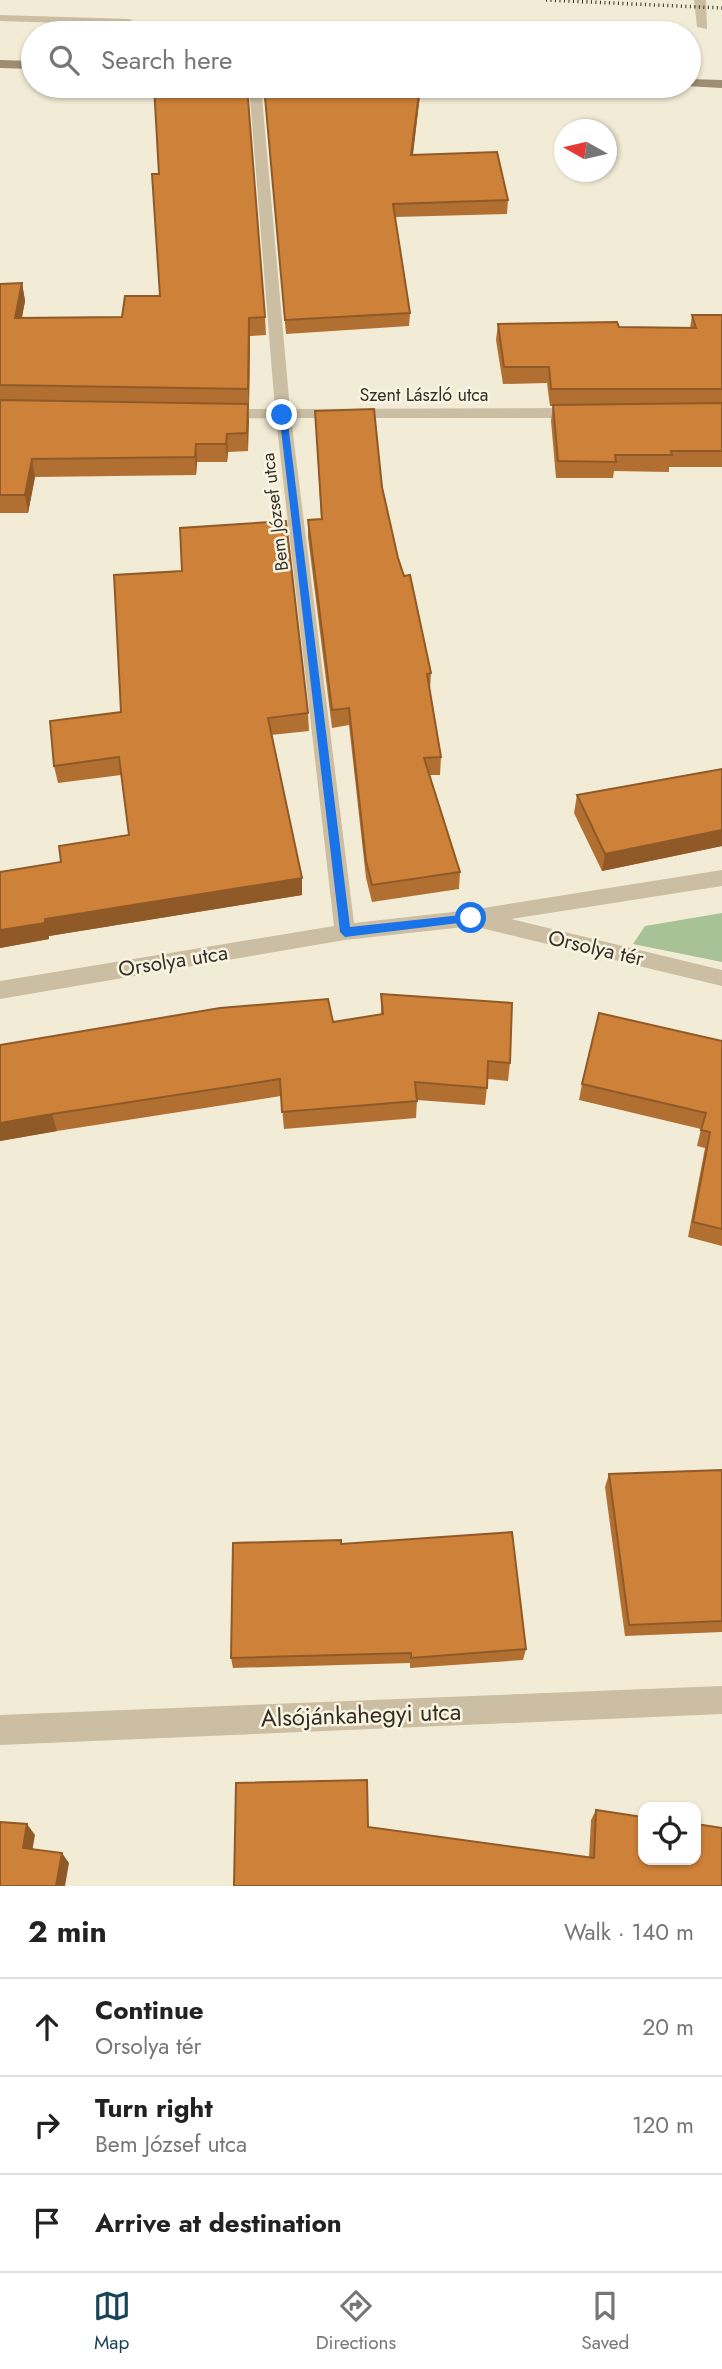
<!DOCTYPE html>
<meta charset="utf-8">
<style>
:root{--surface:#fff;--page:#f6f6f6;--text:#222;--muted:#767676;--line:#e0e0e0;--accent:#184458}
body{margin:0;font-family:Jost,sans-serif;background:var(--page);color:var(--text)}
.controls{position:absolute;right:21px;bottom:21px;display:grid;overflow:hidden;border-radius:14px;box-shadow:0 2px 5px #0004}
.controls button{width:63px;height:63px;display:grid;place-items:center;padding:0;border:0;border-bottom:2px solid var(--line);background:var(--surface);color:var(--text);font:35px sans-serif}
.compass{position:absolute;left:554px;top:119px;width:63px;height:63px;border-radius:50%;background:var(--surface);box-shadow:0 2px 5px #0004;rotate:278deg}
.stop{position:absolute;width:21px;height:21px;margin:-16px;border:5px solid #1a73e8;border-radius:50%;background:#fff}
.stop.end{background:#1a73e8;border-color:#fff;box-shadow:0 2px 7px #0008}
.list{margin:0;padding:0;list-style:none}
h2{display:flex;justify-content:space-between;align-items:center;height:91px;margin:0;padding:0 28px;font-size:30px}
h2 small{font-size:23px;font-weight:400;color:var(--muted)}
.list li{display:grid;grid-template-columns:46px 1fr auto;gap:21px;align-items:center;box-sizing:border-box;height:98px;padding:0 28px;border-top:2px solid var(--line)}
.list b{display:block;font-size:26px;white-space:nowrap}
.list p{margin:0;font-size:23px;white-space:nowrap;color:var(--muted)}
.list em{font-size:23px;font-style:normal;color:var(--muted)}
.icon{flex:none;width:38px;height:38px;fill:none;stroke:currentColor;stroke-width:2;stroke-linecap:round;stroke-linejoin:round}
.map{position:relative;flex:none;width:722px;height:1886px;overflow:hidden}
.search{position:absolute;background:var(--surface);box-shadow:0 2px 5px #0004;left:21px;right:21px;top:21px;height:77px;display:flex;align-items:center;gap:18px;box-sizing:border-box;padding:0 24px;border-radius:38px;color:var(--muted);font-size:26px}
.sheet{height:385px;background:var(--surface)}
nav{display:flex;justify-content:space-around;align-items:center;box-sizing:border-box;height:98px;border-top:2px solid var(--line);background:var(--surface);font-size:19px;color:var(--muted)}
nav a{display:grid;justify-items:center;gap:4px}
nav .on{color:var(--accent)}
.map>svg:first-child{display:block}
.green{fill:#a8c296}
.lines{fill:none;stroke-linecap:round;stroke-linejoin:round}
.lane{fill:#cbbea2;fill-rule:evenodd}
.street{fill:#cbbea2;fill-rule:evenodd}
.secondary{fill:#9e8d73;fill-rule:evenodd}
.rail{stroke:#352e25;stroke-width:3.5;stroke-dasharray:1 3.5;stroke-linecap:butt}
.wall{fill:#b16f31}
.shaded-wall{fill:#905a28}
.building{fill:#ce8139;stroke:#905a28;stroke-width:2}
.route{fill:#1a73e8}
.labels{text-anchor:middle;stroke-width:5;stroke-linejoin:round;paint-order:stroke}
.far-street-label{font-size:18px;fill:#352e25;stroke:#faf5e2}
.street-label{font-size:21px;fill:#352e25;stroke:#faf5e2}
.near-street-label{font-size:24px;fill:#352e25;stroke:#faf5e2}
</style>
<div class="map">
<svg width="722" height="1886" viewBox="0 0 722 1886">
<rect width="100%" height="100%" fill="#f2ecd6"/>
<path class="green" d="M722,913V962L633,944L645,926Z"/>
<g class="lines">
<path class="lane" d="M694,0H706L707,29L697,27Z
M0,15L129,19L135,22L129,25L0,21Z"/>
<path class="street" d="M249,86H261L290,409L580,408L588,413L580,418H291L354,923L471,910L722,870V886L511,919L722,970V986L473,926L345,940L0,999V981L334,926L276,418L220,419L212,414L220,409H275Z
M722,1686V1714L0,1745V1715Z"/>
<path class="secondary" d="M0,60L33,61V69L0,68Z
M689,79L722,80V88L685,86H689Z"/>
<path class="rail" d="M546,0L722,8"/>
</g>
<path class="wall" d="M264,86L362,87V86H421L413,155L508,200L507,214L395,217L410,313L409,326L286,334Z
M159,174L265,317L266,335L250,336L249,407H248V451L228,452L227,462H197L196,475L35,477L28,513H0V284L22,283L25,301L22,318L122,317L160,296Z
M692,315H722V467H669V472L614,471L613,478H556L551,421L553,406H550L547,383L503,384L496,340L498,324L619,327L690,328Z
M315,411L382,487L398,558L431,673L430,690L441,757L440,775H429L460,872L459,889L372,902L366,878L349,725L332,728L308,537V520L321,519Z
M182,571L308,713L309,731L271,735L302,878V895L49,936V939L0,948L61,862L129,835L121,775L58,783L54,766L121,712Z
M577,795L722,846L602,871L574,813Z
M381,994L510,1063L508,1081L488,1079L485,1105L417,1100L416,1118L284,1129L281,1096L57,1131L0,1141V1045L333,1022L381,1015Z
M722,1041V1246L688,1237L705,1148L697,1146L701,1129L579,1100L582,1084Z
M722,1470V1632L625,1636L605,1487L609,1474Z
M341,1544L526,1649L523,1660L410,1668V1663L233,1668L231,1658Z
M596,1810L722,1886L368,1827L589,1857L591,1820Z"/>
<path class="shaded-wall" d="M420,86H421L411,168V155Z
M22,283L25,301L18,336L15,318Z
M249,318L250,336L249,407L248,389Z
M248,404L249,422L248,451L247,433Z
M227,434L228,452L227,462L226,444Z
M196,444L197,462L196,475L195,457Z
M32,459L35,477L28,513L25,495Z
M722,830V846L602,871L605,854Z
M302,878V895L49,936V939L0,948V930L45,919Z
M52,1114L57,1131L0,1141V1123Z
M27,1824L35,1835L31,1858L23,1848Z
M62,1853L69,1863L65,1886H56Z"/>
<path class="building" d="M154,86H247L265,317L249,318L248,389L0,385V284L22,283L15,318L122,317L125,296H160L152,174H159Z
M264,86L362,87V86H420L411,155L497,152L508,200L393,204L410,313L285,320Z
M692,315H722V389H551L549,367H504L498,324L617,322L619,327L696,328Z
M0,400L248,404L247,433L227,434L226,444H196L195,457L32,459L25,495H0Z
M722,403V451H671L672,455H615L616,462L558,461L553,405Z
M374,409L382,487L398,558L404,576L410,575L431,673L427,674L441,757L424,758L460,872L372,885L366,861L349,708L332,710L308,520L322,519L315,411Z
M286,521L308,713L268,718L302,878L45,919V923L0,930V872L61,862L59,846L129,835L119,757L54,766L50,721L121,712L114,575L182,571L180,528Z
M722,769V830L605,854L577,795Z
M381,994L512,1003L510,1063L488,1061L487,1088L415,1082L417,1101L282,1112L280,1079L52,1114L0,1123V1045L220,1008L328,999L333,1022L383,1014Z
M599,1013L722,1041V1229L693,1222L710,1132L701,1130L706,1113L582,1084Z
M722,1470V1621L629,1625L609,1474Z
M512,1532L526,1649L411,1658V1653L231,1658L233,1543L341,1540V1544Z
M367,1780L368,1827L594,1858L596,1810L643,1817V1860H696V1824L722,1828V1886H234L236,1783Z
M0,1822L27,1824L23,1848L62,1853L56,1886H0Z"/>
<path class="route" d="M279,413L287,415L350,927L471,914L477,918L475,921L345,937L340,932Z"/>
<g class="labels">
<g class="far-street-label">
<text x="424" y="401">Szent László utca</text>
<text transform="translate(275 512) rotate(-97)" y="6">Bem József utca</text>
</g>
<g class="street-label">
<text transform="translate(596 948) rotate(13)" y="7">Orsolya tér</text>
<text transform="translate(173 961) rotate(-9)" y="7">Orsolya utca</text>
</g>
<g class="near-street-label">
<text transform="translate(361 1715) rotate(-2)" y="8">Alsójánkahegyi utca</text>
</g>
</g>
</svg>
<div class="controls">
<button><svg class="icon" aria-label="locate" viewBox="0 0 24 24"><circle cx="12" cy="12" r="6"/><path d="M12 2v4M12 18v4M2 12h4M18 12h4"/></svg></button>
</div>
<svg class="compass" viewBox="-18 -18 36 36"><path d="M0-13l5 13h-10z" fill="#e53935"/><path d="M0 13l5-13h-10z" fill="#767676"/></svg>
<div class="stop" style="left:471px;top:918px"></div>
<div class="stop end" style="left:282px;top:415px"></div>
<div class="search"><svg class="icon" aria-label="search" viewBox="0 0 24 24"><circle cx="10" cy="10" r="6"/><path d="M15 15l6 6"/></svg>Search here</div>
</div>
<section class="sheet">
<h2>2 min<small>Walk · 140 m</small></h2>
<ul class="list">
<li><svg class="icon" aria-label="ahead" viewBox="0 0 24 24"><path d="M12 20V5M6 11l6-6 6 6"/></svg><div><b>Continue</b><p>Orsolya tér</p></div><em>20 m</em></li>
<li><svg class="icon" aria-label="right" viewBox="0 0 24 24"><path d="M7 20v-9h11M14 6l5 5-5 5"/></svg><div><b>Turn right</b><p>Bem József utca</p></div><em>120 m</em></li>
<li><svg class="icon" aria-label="arrive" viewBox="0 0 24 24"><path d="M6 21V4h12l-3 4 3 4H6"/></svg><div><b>Arrive at destination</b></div></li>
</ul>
</section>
<nav>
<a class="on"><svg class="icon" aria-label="map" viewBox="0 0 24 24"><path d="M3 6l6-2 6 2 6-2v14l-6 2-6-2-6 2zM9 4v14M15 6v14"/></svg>Map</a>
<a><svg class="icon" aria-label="directions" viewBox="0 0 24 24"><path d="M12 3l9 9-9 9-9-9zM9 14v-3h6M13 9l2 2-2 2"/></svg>Directions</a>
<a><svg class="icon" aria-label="saved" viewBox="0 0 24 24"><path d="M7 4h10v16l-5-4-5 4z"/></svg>Saved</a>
</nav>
